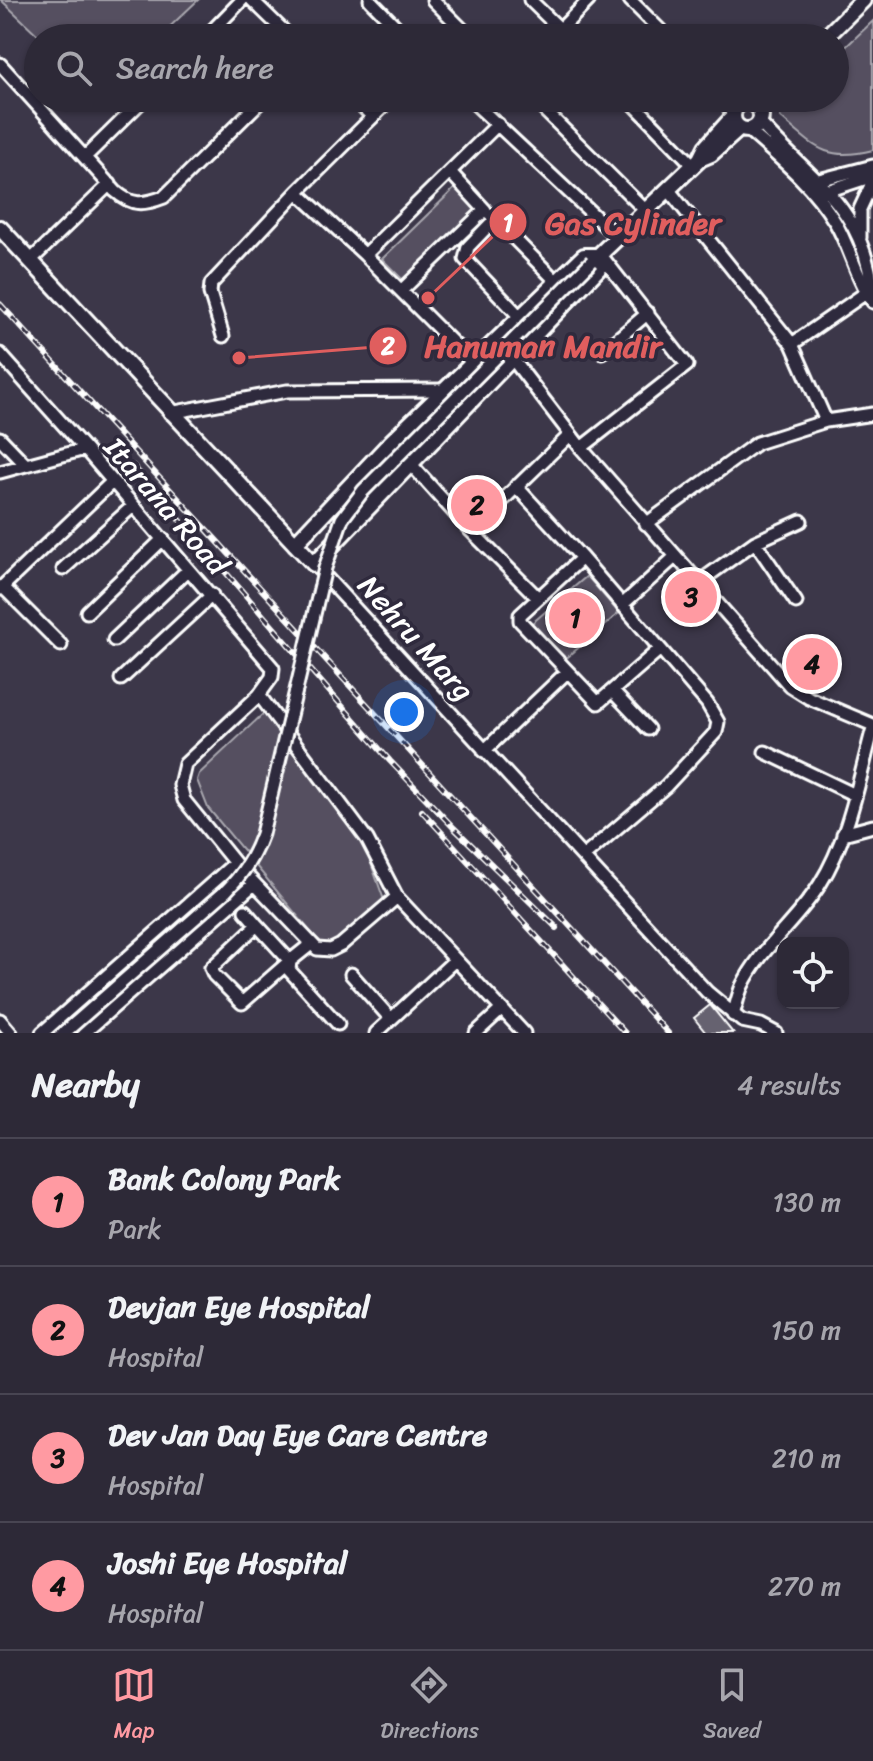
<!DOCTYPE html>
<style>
:root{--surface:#2d2937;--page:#393542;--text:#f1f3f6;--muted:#a7a6ad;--line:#484552;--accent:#ff9aa2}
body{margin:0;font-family:Sriracha,sans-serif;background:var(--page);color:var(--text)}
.controls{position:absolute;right:24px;bottom:24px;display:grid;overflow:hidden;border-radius:16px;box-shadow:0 2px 6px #0004}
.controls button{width:72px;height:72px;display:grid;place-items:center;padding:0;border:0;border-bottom:2px solid var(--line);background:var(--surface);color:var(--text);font:40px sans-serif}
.you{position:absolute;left:404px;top:712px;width:28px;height:28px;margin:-20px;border:6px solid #fff;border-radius:50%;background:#1a73e8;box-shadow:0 0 0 12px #1a73e833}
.badge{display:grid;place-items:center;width:52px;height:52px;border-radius:50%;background:var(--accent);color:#111;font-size:26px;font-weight:700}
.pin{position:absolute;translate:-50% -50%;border:4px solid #fff;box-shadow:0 2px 8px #0006}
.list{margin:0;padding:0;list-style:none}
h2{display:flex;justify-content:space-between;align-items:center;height:104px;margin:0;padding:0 32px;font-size:34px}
h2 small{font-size:26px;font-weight:400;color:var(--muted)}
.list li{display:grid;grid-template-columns:52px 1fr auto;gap:24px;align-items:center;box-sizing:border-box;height:128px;padding:0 32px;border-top:2px solid var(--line)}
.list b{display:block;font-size:30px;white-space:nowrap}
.list p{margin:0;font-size:26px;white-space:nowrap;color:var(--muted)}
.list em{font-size:26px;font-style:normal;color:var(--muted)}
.icon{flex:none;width:44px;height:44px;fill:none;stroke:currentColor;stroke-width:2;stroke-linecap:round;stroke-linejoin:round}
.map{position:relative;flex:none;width:873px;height:1033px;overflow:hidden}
.search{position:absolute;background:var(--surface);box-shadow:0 2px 6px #0004;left:24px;right:24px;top:24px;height:88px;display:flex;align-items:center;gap:20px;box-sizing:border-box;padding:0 28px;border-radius:44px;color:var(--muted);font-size:30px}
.sheet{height:616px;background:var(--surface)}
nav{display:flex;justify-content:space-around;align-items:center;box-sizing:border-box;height:112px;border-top:2px solid var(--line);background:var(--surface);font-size:22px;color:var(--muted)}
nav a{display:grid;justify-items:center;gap:4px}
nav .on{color:var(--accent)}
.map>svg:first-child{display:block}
.green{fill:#555060;stroke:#aaa8b0;stroke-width:2}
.building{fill:#666270;stroke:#fff;stroke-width:2}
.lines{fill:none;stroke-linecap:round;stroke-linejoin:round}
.minor-casing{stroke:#fff;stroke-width:17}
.major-casing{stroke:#fff;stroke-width:20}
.minor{stroke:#2f2a3d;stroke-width:11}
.major{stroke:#2f2a3d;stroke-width:14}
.rail-casing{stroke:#fff;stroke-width:6}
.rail{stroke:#2f2a3d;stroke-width:3;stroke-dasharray:9;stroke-linecap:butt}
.minor-bridge-casing{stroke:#fff;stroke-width:17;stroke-linecap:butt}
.minor-bridge{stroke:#2f2a3d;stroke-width:11}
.labels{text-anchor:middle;stroke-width:7;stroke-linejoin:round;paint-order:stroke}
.street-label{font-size:30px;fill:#fff;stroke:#2f2a3d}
.leader{fill:none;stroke:#e05e5e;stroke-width:3}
.callout-dot{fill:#e05e5e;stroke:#2f2a3d;stroke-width:3}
.mark-label{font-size:24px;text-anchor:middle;font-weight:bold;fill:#fff}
.callout-label{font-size:32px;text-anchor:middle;font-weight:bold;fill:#e05e5e;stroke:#2f2a3d;stroke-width:7;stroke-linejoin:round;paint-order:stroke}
</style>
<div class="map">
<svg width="873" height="1033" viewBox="0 0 873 1033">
<rect width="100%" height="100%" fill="#3c3749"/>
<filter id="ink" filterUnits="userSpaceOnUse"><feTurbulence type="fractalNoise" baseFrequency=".0125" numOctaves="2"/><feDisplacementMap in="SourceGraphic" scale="16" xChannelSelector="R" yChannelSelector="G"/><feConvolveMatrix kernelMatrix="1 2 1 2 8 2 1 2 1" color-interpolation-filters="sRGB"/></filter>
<g filter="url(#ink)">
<path class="green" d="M1,0H198L158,38H41Z
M873,21V150C825,162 815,147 780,117L783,109L792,98H835V57Z
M459,184L483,210L407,284L382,259Z
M587,576L619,613L563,661L531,624Z
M265,712L363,841L384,900L332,945L321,942L314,936L208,808L197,780L199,774Z"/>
<path class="building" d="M473,488L488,503L475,515L461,500Z
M689,588L701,602L686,614L674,601Z
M804,641L822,645L816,679L797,676Z
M710,1005L711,1006L733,1033H706L694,1018Z"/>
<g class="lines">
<g class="minor-casing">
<path id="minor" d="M252,0L291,38
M370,0L407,38
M433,0L471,38
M530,0L569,38
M630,0L668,38
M205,38L242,0
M552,38L589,0
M0,64L115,191C132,206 143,205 164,197L264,98
M354,98L373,117
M469,98L617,237
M532,98L645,210
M628,98L693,165
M721,98L733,113
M737,98L742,102
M760,123C813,183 864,205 873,295
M748,130C780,158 813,185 835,222C850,247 856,278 873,302
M85,157L145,98
M815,181L873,166
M668,189L792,344L826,421
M297,192L392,98
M824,192L873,176
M490,214L557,282
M495,219L468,247L465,259L521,318
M860,238V209L873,181
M365,255L498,124
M30,261L110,184
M401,291L485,210L450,172
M223,336L210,293L211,284L297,192L365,255L474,364
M792,344L870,290
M602,352L648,313
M508,353L581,448L790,686L809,698L873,725
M0,354L85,449L273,668L272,677L259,695L185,764L180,785L184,800L235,863L317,949L331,950L341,945L397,897
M170,413L287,391L446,390
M0,438L25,464
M391,442L471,531L537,597
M581,448L687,365L600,254
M0,472L85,449
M516,486L582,558L707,703L718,722L716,732L666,786L583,857
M646,524L757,443L826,421L873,414
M471,531L570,435
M755,542L796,602
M582,558L520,615V621L598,703L660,649
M314,564L707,992L742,1021L761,1025L776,1033
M63,569L133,506
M699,582L755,542L801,521
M3,587L61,645
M0,589L112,482
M622,605L675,557
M87,612L163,539
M114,640L188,570
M121,679L212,595
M613,692L648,729
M259,695L367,839L397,897L524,1033
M484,751L567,672
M765,752L855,795
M843,834L873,826
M245,911L257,925
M257,925L290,961L242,1003L214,975L211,968Z
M310,945L290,961L289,970L338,1024
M351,974L391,1019
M733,1015C736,1006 738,995 742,986C761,947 798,920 820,884C849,838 859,779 873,728
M0,1020L11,1033
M42,1033L235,863
M84,1033L254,884
M376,1033L455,960
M476,1033L502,1009"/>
</g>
<g class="major-casing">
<path id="major" d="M825,38L863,0
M733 116a14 14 0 1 1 28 0a14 14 0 1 1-28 0Z
M704,157L711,154L740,128
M0,228L314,564L600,267L598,256
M295,544L391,442L584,256H598L700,159L706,147L733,117"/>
</g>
<use href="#minor" class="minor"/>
<use href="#major" class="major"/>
<g class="rail-casing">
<path id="rail" d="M0,304L668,1033
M133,466L390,761L454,828L557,928
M422,811L625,1033"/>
</g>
<use href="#rail" class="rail"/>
<g class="minor-bridge-casing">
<path id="minor-bridge" d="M64,1033L226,891C243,874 254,857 262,834L325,568L342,519L363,491L592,261"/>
</g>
<use href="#minor-bridge" class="minor-bridge"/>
</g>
</g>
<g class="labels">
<g class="street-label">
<text transform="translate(166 506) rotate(49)" y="10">Itarana Road</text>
<text transform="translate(416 638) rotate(48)" y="10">Nehru Marg</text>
</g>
</g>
<path class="leader" d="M428 298L508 222M239 358L388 346"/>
<g class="callout-dot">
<circle cx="428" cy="298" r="8"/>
<circle cx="239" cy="358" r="8"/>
<circle cx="508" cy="222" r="20"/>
<circle cx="388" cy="346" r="20"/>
</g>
<g class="mark-label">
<text x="508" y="231">1</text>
<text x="388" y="354">2</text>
</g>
<g class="callout-label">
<text x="633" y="234">Gas Cylinder</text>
<text x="543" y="357">Hanuman Mandir</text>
</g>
</svg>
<div class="controls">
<button><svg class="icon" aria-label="locate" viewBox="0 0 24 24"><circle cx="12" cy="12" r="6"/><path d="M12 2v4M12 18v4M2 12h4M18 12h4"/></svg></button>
</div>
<div class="you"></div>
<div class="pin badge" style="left:575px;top:618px">1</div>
<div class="pin badge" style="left:477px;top:505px">2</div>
<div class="pin badge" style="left:691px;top:597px">3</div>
<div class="pin badge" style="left:812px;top:664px">4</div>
<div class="search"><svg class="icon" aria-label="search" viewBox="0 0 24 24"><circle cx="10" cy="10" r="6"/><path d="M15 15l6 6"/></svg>Search here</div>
</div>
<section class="sheet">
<h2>Nearby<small>4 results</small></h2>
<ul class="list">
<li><span class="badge">1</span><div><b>Bank Colony Park</b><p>Park</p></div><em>130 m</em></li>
<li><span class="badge">2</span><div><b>Devjan Eye Hospital</b><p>Hospital</p></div><em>150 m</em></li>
<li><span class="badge">3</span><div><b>Dev Jan Day Eye Care Centre</b><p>Hospital</p></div><em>210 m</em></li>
<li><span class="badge">4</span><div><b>Joshi Eye Hospital</b><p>Hospital</p></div><em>270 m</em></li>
</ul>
</section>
<nav>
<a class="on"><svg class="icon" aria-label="map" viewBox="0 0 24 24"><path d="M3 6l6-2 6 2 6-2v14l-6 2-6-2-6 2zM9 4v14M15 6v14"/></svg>Map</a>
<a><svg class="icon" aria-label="directions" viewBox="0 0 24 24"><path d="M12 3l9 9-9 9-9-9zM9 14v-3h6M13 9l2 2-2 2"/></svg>Directions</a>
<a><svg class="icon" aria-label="saved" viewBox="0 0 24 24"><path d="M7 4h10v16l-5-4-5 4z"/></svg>Saved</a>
</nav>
